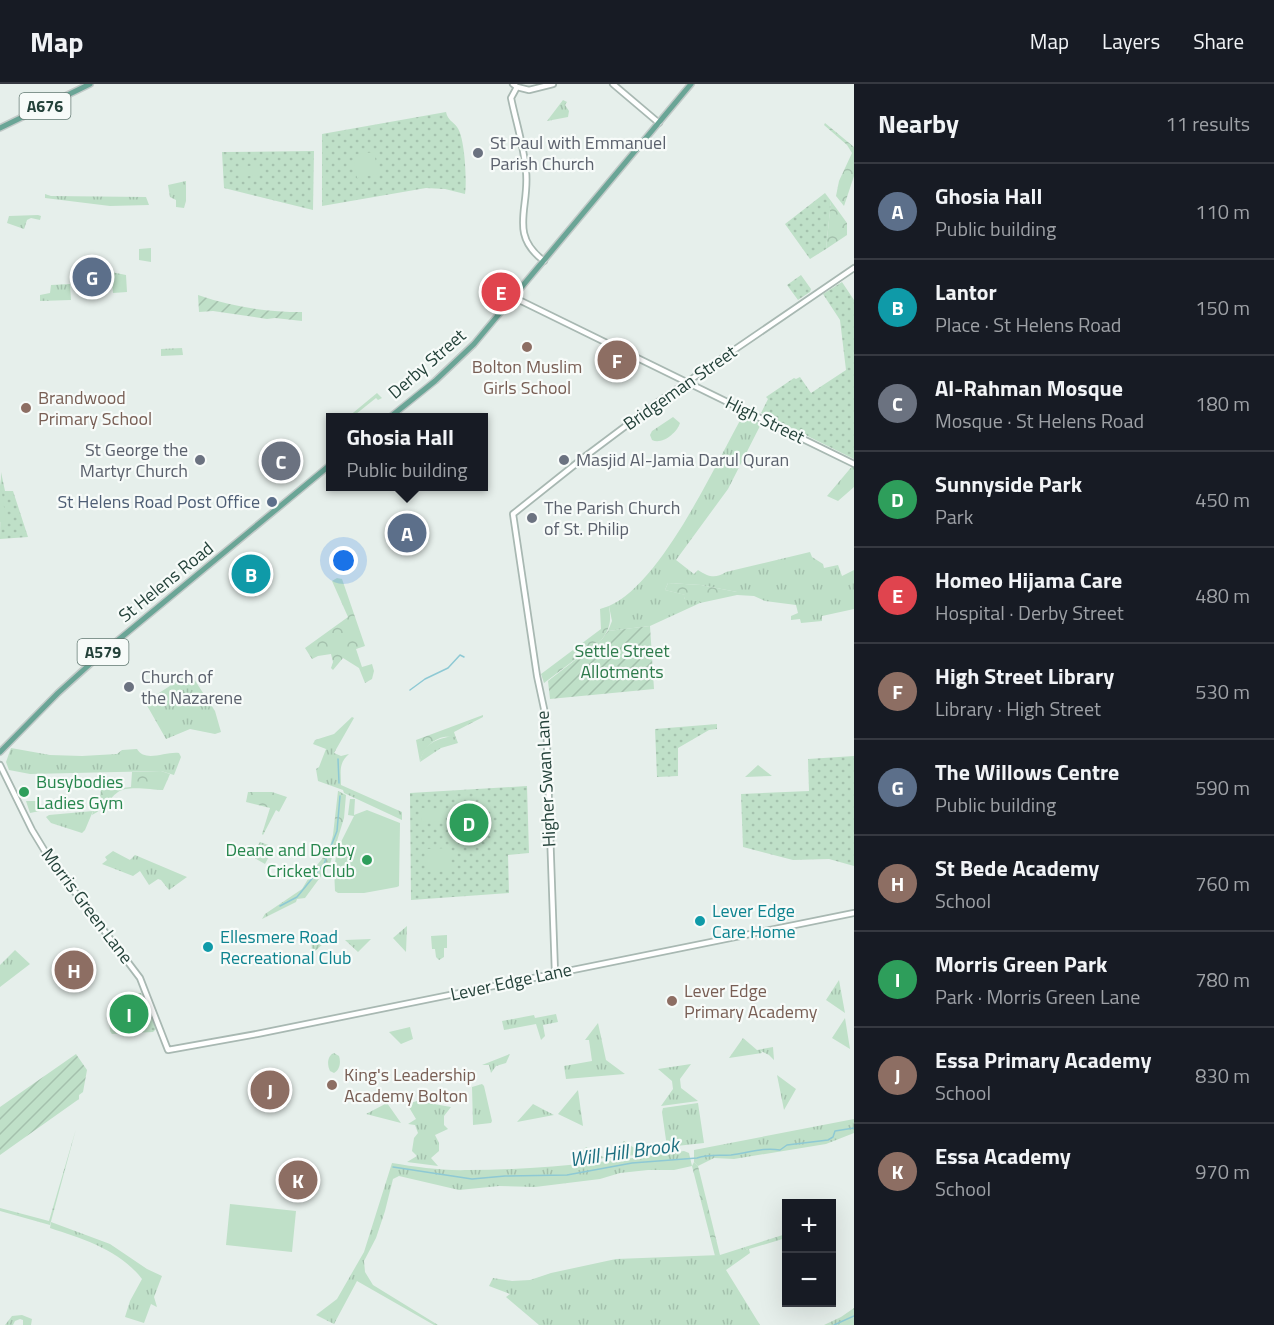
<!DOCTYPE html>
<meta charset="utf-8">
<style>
:root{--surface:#171b24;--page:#20242c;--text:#f1f3f6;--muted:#9ea1a6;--line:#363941;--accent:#1a73e8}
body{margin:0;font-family:"Titillium Web",sans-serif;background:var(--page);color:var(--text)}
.controls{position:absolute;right:18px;bottom:18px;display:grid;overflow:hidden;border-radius:0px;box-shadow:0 6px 24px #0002}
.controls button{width:54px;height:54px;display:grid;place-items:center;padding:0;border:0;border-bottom:2px solid var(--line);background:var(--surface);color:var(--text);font:30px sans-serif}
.you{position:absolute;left:344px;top:477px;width:21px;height:21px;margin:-15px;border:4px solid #fff;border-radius:50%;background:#1a73e8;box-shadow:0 0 0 9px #1a73e833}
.badge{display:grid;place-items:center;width:39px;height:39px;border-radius:50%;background:var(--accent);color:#fff;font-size:20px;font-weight:700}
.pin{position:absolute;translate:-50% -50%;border:3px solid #fff;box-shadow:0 2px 6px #0006}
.popup{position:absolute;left:326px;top:329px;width:162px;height:78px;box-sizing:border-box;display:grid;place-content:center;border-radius:0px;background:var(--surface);filter:drop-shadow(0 2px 4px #0005);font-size:20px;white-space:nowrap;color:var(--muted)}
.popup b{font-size:22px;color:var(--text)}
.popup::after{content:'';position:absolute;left:50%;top:100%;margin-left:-12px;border:12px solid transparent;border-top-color:var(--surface)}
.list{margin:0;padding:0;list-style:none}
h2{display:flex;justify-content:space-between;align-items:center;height:78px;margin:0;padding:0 24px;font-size:26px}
h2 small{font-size:20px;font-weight:400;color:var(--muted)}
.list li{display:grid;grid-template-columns:39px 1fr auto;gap:18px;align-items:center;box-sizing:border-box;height:96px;padding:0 24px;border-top:2px solid var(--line)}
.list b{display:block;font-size:22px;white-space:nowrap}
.list p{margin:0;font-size:20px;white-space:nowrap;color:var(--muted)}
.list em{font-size:20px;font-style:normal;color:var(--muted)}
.map{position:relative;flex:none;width:854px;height:1241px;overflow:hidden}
header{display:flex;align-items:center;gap:36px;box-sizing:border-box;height:84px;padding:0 30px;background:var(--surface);border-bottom:2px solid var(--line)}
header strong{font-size:28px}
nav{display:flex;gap:33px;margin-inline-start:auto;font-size:21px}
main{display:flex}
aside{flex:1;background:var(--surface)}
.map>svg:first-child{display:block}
.grass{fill:url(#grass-tufts)}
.forest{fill:url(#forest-crowns)}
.park{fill:url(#park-dots)}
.garden{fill:url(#garden-furrows)}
.pitch{fill:#bfe0c8}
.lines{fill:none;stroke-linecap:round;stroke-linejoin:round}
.stream{stroke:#8ec9d4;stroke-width:1.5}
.minor-casing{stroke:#a8b8b2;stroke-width:8}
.major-casing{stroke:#c2cac8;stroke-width:8}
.minor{stroke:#fff;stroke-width:4.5}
.major{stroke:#6aa596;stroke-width:5}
.worship-dot{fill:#6b7280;stroke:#f7fbf9;stroke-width:2}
.education-dot{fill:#8d6e63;stroke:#f7fbf9;stroke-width:2}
.service-dot{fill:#5c6f8a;stroke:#f7fbf9;stroke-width:2}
.leisure-dot{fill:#2e9e5b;stroke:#f7fbf9;stroke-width:2}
.culture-dot{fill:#0f9aa8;stroke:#f7fbf9;stroke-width:2}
.labels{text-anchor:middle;stroke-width:4.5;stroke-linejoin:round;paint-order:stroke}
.shield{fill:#f7fbf9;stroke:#637a73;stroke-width:1.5}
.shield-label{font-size:16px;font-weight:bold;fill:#24423a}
.worship-label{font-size:18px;fill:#5b616d;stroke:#f7fbf9;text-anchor:start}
.street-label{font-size:18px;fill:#24423a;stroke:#f7fbf9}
.education-label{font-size:18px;fill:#785e54;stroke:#f7fbf9;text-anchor:start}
.service-label{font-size:18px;fill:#4e5e75;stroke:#f7fbf9;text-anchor:end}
.park-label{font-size:18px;fill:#2d7a4b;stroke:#f7fbf9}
.leisure-label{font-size:18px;fill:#27864d;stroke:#f7fbf9;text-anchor:start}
.culture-label{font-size:18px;fill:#0d838f;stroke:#f7fbf9;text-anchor:start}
.water-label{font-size:20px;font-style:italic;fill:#1c6f80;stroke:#f7fbf9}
</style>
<header>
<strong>Map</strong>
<nav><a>Map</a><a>Layers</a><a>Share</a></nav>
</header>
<main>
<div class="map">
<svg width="854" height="1241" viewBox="0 0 854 1241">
<defs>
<pattern id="grass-tufts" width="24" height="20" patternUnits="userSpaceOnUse" patternTransform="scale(1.5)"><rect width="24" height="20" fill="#bfe0c8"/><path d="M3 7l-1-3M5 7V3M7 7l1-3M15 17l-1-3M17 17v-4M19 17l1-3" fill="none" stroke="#a4c1ad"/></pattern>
<pattern id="forest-crowns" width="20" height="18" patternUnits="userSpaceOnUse" patternTransform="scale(1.5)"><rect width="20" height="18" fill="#bfe0c8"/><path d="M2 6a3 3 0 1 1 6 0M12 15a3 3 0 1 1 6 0" fill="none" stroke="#a4c1ad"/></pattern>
<pattern id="park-dots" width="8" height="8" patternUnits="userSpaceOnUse" patternTransform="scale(1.5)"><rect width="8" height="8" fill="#bfe0c8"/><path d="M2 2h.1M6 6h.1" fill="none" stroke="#a4c1ad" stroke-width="1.8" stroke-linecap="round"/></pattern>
<pattern id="garden-furrows" width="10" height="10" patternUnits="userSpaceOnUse" patternTransform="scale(1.5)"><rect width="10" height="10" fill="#bfe0c8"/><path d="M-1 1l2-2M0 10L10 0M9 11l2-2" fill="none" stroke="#a4c1ad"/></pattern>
</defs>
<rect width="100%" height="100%" fill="#e6efeb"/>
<path class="grass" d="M563,16L567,18L565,21L569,27L568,33L547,37Z
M186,97V117L184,124L176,123V116L170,113L168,101Z
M45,110L51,112L146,113L149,121L110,122L45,114Z
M38,131L41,132L40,136L31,134L27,136L24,145L7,139L9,132Z
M151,164V178L139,176V165Z
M111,188L126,191L127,208L113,209Z
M70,200L71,216L40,217V211L50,209L51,201Z
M182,264L183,271L161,272V265Z
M377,309L382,314L378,316L376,314L356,330L357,333H348Z
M743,331L761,340L728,405L676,476L694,490L698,486C709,493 715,495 726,488L810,468L812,473L823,480L824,484L838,481L842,492L854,486V525L822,532V537L801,539L800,535L791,536V532L798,529L796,521L765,517L754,512L737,511V508L701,501L668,499L665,506L686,511L684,515L700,517V519L650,542L608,547L612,537L609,522C662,499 715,381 743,331Z
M854,380V403L838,417L827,412Z
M190,589L215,627L221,648L215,650L190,645L166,655L145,618Z
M352,633L354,634L334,669L341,672L349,670C338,679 341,689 341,701L402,728V736L344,709L343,706L318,697L316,685L319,683L326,665L313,660L315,656L334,650Z
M452,652L456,654L458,659L441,664L420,678C425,659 434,656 452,652Z
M11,664L50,671L82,672L117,670L122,666L137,665C145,679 166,667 179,669L181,673L174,691L161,687L30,690L9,686L6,678Z
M758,681L772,692L745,693Z
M26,717H36L40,727L30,729Z
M93,727L85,746L82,749L51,739L46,733L49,731Z
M260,758L274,763L265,780L251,772Z
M113,767L130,776L135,771L187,793L169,806L161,796L158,795L149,801L140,787L133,792L102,780L107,776L105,773Z
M407,842L406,868L393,854Z
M311,848L321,849L323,860L312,870Z
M447,851V864H444V873L439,876L436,873L435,865H432L431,852Z
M371,855L358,868L345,856Z
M15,866L30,880L0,903V881Z
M839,896L845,929L826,916Z
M556,930L558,938L543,941L545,952L541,956L536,940L504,946L502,937L534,931L535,934Z
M845,934L850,965L832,954Z
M598,939L606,976L625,990L566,995L564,982L592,977L589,956H585Z
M410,943L413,955L401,960L389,948Z
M743,954L757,966L773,963L774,976L769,971L761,967L762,969L729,974Z
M334,969L339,972C341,978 340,986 334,989L330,987C327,981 327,972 334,969Z
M510,970L506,979L496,982L491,989L489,981H482Z
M691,980L680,995L681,1004L698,1017L661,1022L673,1005L672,997L658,985Z
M777,991L796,1005L784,1026Z
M482,1000L484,1002L492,1037L491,1039L473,1041L472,1003Z
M578,1006L583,1042L558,1030Z
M417,1017L451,1023L444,1032V1041L448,1045L435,1051L439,1059V1067L431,1074L438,1082L407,1078L417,1072L412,1067L414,1054L418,1049L415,1041L408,1040L416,1035L407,1020Z
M387,1019L401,1039L366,1030Z
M698,1019L704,1059L667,1063L662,1028L663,1024Z
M533,1020L554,1031L517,1038Z
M854,1035V1049L826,1060L734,1075L714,1074L698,1082L694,1078V1066Z
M624,1057L643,1070L610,1074Z
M586,1063L605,1074L575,1077Z
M684,1067L689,1069L692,1082L674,1086H648L620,1089L600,1095L535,1103L499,1102L459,1106L399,1092L393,1095L385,1127L376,1154L364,1177L365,1188L373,1201L438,1241H434L357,1197L334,1240L316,1231L337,1215L364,1168L392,1079C417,1083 443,1087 469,1086C541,1086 614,1077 684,1067Z
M51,1138L110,1160L147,1185L162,1192L154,1213L157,1223L151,1220L144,1239L125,1233L130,1217L142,1195C120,1166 83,1155 50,1144Z
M745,1163L746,1166L749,1165L750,1169L726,1186L760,1241H539L506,1213L510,1210L489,1202L493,1194L512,1197L530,1196L551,1189L616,1175L720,1171Z
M854,1224V1241H824L841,1233Z
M22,1231L32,1235L31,1241H23V1236L20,1235L15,1237L13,1241H5L12,1232Z"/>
<path class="forest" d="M825,39L854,63V92L844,122L836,112L839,97L852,69L847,61L824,41Z
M831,117L847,139V151L826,165Z
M673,333L680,339C677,349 662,361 652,356L650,351L652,347Z
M337,494L342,495L365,562L356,565L362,583L372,580L374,587L372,595L365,599L359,584L343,574L333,586L331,584L333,578L331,570L318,572L312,575L305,564L348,533L332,497Z
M668,499L701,501L737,508V511L700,519L699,517L684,516L685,511L665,506Z
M609,522C611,536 611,543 602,555L544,599L541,590L601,545L600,525Z
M483,631V633L454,648L456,654C438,649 425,661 420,678L416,656Z
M161,687L170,690L163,706C151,706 128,701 118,708C107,716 105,725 92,731L93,727L98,725L101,706L131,703L132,688Z
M338,707L346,711L344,734L330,780L305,814L297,815L296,818L262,835L265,830L302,805L314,785L329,766L333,751Z
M248,708H272L287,713L279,728L276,726L263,751L262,750L270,724L246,718Z
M76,1045L50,1141L0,1127V1124L49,1137Z
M694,1078L698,1082L720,1171L715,1172L692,1082Z
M786,1150V1154L746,1166L745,1163Z"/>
<path class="park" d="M446,28C448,37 453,37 457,43C465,53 467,97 465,110L445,105L426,104L322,122V50Z
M314,67L313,126L224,104L222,68Z
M825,109L831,117L826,165L810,175L785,140Z
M801,191L811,205L810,208L798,216L787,201Z
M842,198L854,216V375L761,329L768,315L766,313L794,294L796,295L800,293L811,309L846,286L840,236L823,210Z
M1,388L5,407H13L28,453L0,455Z
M717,640V645L709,646L678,664V692L657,693L655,645Z
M854,672V782L829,775L793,776L743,763L741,710L809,707L808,675Z
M527,702L529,769L508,771L509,809L411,816L410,709Z
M138,909H141L156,945L153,948L112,950L110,947L109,929Z"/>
<path class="garden" d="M198,211C233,223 266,228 302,228V237L275,234L267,235L213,227L199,228Z
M650,542L654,605L550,615L548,597L602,555L608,547Z
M76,970L87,986L83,1008L79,1011V1015L0,1071V1023Z"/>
<path class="pitch" d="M374,68L378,90L357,94L353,71Z
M258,81L259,91L241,93L240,83Z
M0,395L6,437L0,438Z
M350,715H355L354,731L367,726L400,739L399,802L397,803L364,809H338L335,807L334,785L337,766L354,732L348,731Z
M422,724L444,725V738L421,737Z
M450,764V787L426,788L425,765Z
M230,1120L296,1127L292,1168L226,1161Z"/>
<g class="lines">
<path class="stream" d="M410,606L425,595L448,584L460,571L464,573
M338,675L339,699
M280,822L297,813L324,780L337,747L340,712
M393,1083L472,1095L505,1092L567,1091L632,1079L697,1074C709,1070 719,1072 731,1071C748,1069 763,1063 780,1066L787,1061L828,1056L833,1053L835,1047L854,1044
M834,1241L854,1232"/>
<g class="minor-casing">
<path id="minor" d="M513,0L517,3L511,14C516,38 524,63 526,87C530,124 508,150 544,177
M613,0L659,39
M517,3L529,6L553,0
M515,214L854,380
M0,681L32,746L49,774L140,894L168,966L257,950L854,829
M555,889L546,634L537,592L513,430L587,371L655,320L854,184"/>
</g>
<g class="major-casing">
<path id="major" d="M0,44L90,0
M389,334L435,297L474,260L691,0
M0,668L58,609L100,571L330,381"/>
</g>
<use href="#minor" class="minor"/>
<use href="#major" class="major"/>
</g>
<g class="worship-dot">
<circle cx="478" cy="69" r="6"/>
<circle cx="200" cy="376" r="6"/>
<circle cx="564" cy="376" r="6"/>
<circle cx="532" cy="434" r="6"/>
<circle cx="129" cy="603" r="6"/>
</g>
<g class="education-dot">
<circle cx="527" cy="263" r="6"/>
<circle cx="26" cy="324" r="6"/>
<circle cx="672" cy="917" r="6"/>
<circle cx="332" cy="1001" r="6"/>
</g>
<circle class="service-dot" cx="272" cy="418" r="6"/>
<g class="leisure-dot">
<circle cx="24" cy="708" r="6"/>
<circle cx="367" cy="776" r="6"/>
</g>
<g class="culture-dot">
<circle cx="700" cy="837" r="6"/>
<circle cx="208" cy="863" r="6"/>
</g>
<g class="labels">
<g class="shield">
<rect x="19.5" y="9" width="51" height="26" rx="4.5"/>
<rect x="77.5" y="555" width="51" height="26" rx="4.5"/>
</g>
<g class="shield-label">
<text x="45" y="28">A676</text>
<text x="103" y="574">A579</text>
</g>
<g class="worship-label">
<text x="490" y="65">St Paul with Emmanuel<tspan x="490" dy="21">Parish Church</tspan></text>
<text x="188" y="372" text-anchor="end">St George the<tspan x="188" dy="21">Martyr Church</tspan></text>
<text x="576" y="382">Masjid Al-Jamia Darul Quran</text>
<text x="544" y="430">The Parish Church<tspan x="544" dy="21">of St. Philip</tspan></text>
<text x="141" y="599">Church of<tspan x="141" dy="21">the Nazarene</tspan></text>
</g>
<g class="street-label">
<text transform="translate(427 280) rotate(-41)" y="6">Derby Street</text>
<text transform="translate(680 304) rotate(-35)" y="6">Bridgeman Street</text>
<text transform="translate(765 336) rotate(26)" y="6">High Street</text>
<text transform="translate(166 498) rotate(-39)" y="6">St Helens Road</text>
<text transform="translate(546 695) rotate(-93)" y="6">Higher Swan Lane</text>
<text transform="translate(87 822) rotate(53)" y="6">Morris Green Lane</text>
<text transform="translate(511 898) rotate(-12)" y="6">Lever Edge Lane</text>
</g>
<g class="education-label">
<text x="527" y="289" text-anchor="middle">Bolton Muslim<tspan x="527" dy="21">Girls School</tspan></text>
<text x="38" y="320">Brandwood<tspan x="38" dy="21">Primary School</tspan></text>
<text x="684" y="913">Lever Edge<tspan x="684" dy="21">Primary Academy</tspan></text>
<text x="344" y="997">King's Leadership<tspan x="344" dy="21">Academy Bolton</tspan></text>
</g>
<g class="service-label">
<text x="260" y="424">St Helens Road Post Office</text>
</g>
<g class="park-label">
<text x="622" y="573">Settle Street<tspan x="622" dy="21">Allotments</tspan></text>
</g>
<g class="leisure-label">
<text x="36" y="704">Busybodies<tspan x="36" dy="21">Ladies Gym</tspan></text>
<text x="355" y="772" text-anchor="end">Deane and Derby<tspan x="355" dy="21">Cricket Club</tspan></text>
</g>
<g class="culture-label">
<text x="712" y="833">Lever Edge<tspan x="712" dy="21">Care Home</tspan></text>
<text x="220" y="859">Ellesmere Road<tspan x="220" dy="21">Recreational Club</tspan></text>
</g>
<g class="water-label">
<text transform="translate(624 1068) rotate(-8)" y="7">Will Hill Brook</text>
</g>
</g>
</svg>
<div class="controls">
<button>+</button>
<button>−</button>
</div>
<div class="you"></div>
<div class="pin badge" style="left:407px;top:449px;background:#5c6f8a">A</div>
<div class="popup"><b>Ghosia Hall</b>Public building</div>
<div class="pin badge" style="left:251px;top:490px;background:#0f9aa8">B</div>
<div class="pin badge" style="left:281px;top:377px;background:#6b7280">C</div>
<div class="pin badge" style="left:469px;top:739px;background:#2e9e5b">D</div>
<div class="pin badge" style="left:501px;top:208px;background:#e0444e">E</div>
<div class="pin badge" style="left:617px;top:276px;background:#8d6e63">F</div>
<div class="pin badge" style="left:92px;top:193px;background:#5c6f8a">G</div>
<div class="pin badge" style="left:74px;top:886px;background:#8d6e63">H</div>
<div class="pin badge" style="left:129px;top:930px;background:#2e9e5b">I</div>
<div class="pin badge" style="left:270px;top:1006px;background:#8d6e63">J</div>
<div class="pin badge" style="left:298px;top:1096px;background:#8d6e63">K</div>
</div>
<aside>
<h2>Nearby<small>11 results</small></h2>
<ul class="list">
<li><span class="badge" style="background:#5c6f8a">A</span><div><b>Ghosia Hall</b><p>Public building</p></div><em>110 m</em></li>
<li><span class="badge" style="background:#0f9aa8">B</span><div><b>Lantor</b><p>Place · St Helens Road</p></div><em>150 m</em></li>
<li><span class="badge" style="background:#6b7280">C</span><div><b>Al-Rahman Mosque</b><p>Mosque · St Helens Road</p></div><em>180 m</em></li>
<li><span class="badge" style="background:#2e9e5b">D</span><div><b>Sunnyside Park</b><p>Park</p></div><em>450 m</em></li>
<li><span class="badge" style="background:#e0444e">E</span><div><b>Homeo Hijama Care</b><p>Hospital · Derby Street</p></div><em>480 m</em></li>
<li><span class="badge" style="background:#8d6e63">F</span><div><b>High Street Library</b><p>Library · High Street</p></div><em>530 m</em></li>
<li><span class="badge" style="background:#5c6f8a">G</span><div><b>The Willows Centre</b><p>Public building</p></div><em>590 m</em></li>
<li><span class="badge" style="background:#8d6e63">H</span><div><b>St Bede Academy</b><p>School</p></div><em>760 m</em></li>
<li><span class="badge" style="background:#2e9e5b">I</span><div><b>Morris Green Park</b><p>Park · Morris Green Lane</p></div><em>780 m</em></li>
<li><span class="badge" style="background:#8d6e63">J</span><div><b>Essa Primary Academy</b><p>School</p></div><em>830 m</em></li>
<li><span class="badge" style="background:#8d6e63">K</span><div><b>Essa Academy</b><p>School</p></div><em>970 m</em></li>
</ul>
</aside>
</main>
